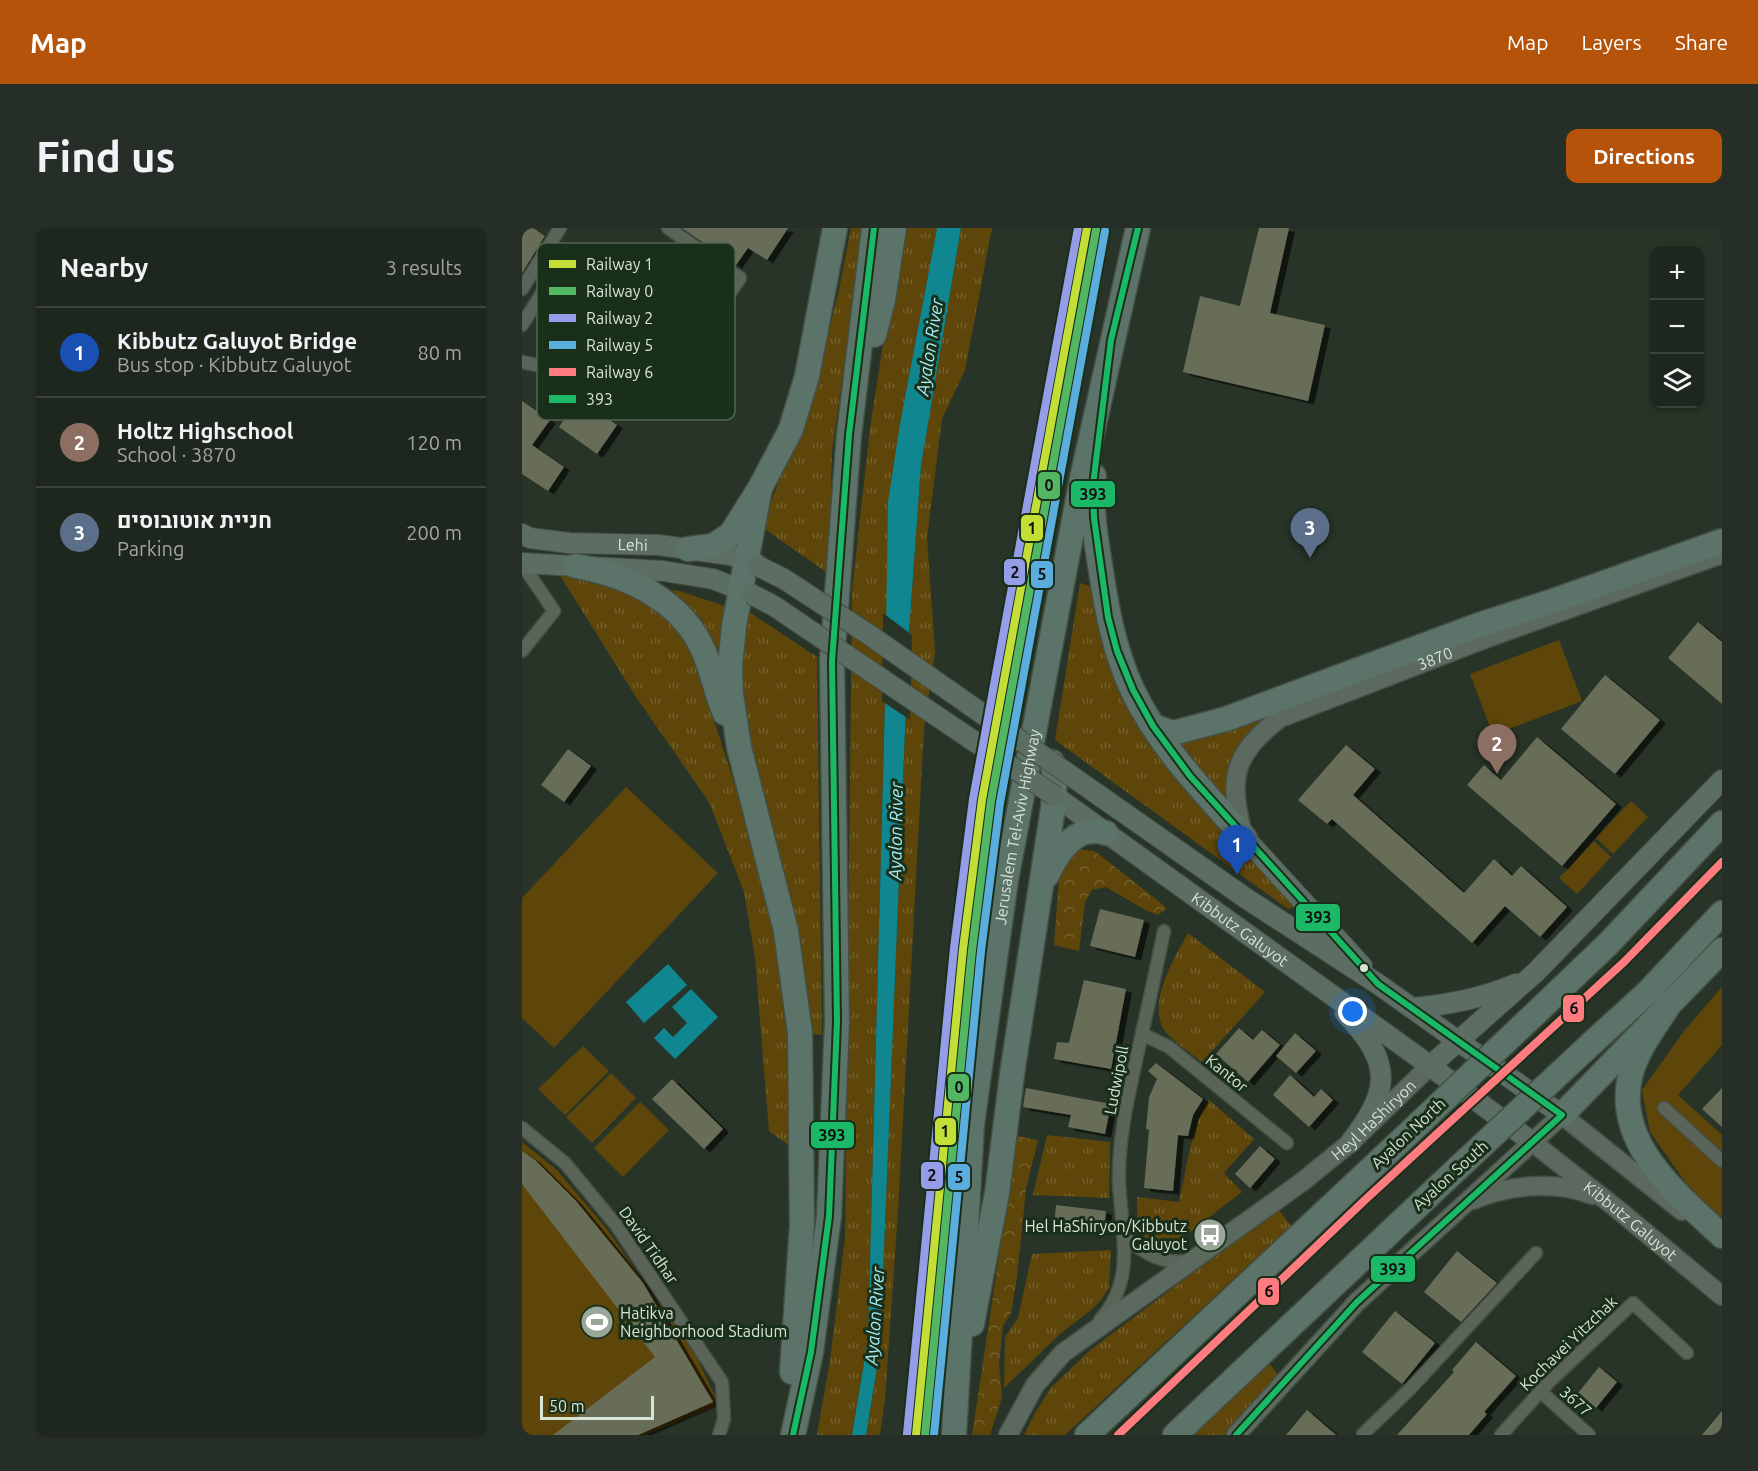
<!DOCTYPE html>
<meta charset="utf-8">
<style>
:root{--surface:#1e271e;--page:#262f27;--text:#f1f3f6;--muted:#a1a5a4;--line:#3c443c;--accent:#b45309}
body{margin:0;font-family:Ubuntu,Heebo,sans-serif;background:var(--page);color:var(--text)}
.controls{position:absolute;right:18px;top:18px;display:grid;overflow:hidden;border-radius:12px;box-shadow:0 2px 4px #0004}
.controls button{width:54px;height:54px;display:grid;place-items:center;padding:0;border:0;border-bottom:2px solid var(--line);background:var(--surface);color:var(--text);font:30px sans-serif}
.scale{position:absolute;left:18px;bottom:15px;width:114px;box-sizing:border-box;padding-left:6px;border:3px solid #d6e4d5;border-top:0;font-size:16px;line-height:21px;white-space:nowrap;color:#d6e4d5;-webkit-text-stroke:4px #192f19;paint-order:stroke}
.you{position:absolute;left:831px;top:784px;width:21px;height:21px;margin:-15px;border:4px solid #fff;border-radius:50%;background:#1a73e8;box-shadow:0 0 0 9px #1a73e833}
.badge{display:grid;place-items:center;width:39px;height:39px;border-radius:50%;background:var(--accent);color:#fff;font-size:20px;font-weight:700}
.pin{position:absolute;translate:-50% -50px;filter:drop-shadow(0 2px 3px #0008)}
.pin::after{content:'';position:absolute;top:32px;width:21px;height:18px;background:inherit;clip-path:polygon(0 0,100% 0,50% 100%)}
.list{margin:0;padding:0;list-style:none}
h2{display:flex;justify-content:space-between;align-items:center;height:78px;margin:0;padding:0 24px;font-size:26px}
h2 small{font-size:20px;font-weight:400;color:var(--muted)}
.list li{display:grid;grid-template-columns:39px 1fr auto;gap:18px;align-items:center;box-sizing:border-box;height:90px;padding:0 24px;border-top:2px solid var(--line)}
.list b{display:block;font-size:22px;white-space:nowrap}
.list p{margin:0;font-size:20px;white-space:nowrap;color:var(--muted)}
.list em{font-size:20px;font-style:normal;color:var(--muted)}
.icon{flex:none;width:33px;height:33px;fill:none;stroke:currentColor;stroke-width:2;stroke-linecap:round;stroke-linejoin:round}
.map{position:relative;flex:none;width:1200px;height:1207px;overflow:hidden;border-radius:12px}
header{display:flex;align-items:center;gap:36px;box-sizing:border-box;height:84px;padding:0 30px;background:var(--accent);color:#fff}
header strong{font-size:28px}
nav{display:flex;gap:33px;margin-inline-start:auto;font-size:21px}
.intro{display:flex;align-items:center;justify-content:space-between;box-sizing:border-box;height:144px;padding:0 36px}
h1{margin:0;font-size:42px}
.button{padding:15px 27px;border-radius:12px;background:var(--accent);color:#fff;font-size:21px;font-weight:700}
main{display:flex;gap:36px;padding:0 36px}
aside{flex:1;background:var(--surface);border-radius:12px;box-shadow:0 2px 4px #0004}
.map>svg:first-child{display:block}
.grass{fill:url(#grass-tufts)}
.forest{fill:url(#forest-crowns)}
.park{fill:#5e460a}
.water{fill:#0f8690}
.pier{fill:#283428}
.building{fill:#676d59;filter:url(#shadow)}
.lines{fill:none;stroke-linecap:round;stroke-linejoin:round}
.street-casing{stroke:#444f44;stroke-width:15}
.secondary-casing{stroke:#444f44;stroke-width:21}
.primary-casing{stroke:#444f44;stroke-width:22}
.highway-casing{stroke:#444f44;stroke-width:27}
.street{stroke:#5a6459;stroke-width:12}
.secondary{stroke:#5b695e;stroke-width:18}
.primary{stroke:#5c6d63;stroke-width:20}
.highway{stroke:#5c7369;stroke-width:24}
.primary-bridge-casing{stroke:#444f44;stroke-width:22;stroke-linecap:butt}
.highway-bridge-casing{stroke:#444f44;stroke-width:27;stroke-linecap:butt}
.primary-bridge{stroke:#5c6d63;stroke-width:20}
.highway-bridge{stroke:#5c7369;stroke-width:24}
.bus-1-casing{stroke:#192f19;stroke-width:10}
.bus-1{stroke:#1ab867;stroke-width:6}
.rail-1-casing{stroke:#192f19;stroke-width:12}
.rail-2-casing{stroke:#192f19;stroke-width:12}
.rail-3-casing{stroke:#192f19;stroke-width:12}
.rail-4-casing{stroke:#192f19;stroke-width:12}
.rail-5-casing{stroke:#192f19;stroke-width:12}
.rail-1{stroke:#c3df37;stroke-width:8}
.rail-2{stroke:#52b662;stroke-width:8}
.rail-3{stroke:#959de9;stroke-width:8}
.rail-4{stroke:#5aaddd;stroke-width:8}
.rail-5{stroke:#fe7b80;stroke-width:8}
.bus-dot{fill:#d6e4d5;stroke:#192f19;stroke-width:2}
.labels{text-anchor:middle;stroke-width:6;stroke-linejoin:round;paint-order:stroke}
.street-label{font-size:16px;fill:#d6e4d5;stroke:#192f19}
.poi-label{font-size:16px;fill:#d6e4d5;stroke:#192f19;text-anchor:end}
.water-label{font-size:18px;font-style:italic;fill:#a0eef8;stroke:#192f19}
.key{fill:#192f19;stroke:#526551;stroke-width:1.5}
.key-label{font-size:16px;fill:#d6e4d5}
.line-badge{stroke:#192f19;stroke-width:2}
.pale-badge-label{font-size:16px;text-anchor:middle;font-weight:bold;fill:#111}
</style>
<header>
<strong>Map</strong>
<nav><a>Map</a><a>Layers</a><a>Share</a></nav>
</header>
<div class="intro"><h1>Find us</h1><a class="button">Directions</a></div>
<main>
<aside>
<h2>Nearby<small>3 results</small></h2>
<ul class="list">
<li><span class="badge" style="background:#1a4fb4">1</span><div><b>Kibbutz Galuyot Bridge</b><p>Bus stop · Kibbutz Galuyot</p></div><em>80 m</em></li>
<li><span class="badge" style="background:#8d6e63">2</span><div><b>Holtz Highschool</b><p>School · 3870</p></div><em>120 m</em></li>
<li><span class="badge" style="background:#5c6f8a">3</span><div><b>חניית אוטובוסים</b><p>Parking</p></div><em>200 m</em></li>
</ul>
</aside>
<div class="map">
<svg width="1200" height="1207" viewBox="0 0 1200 1207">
<defs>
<pattern id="grass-tufts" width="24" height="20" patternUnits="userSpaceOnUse" patternTransform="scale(1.5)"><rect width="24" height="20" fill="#5e460a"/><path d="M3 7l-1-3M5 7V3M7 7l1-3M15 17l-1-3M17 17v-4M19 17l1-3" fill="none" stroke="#74612d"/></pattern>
<pattern id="forest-crowns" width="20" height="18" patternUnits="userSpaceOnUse" patternTransform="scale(1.5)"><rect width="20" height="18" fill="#5e460a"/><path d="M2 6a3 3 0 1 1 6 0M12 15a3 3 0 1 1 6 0" fill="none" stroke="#74612d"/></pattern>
<filter id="shadow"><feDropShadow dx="6" dy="3.5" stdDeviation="0" flood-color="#0009"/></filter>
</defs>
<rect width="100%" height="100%" fill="#283428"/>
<path class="grass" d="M329,0H342L310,223L307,346L240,299L294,152L316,67Z
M379,0H415L378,196L363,475L346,1111L330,1207H295L308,1132L323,1010L330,362L348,200Z
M439,0H470L443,142L420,191L405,310L413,423L402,501L376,984L363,1170L358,1207H344L358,1121L387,404L399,237Z
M34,341L115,365L165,409L243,650L261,748L271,822L272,921L247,903L233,730L222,664L187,574L114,469Z
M558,355L568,358L575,391L586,426L776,678L766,681L533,512Z
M154,362L203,378L199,439L148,368L149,364Z
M221,380L295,429L300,807L285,805L223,518L216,445Z
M767,474L738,498L709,587L645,512L665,514L683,509Z
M666,705L743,764L680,834C669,825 654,816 644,804C623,779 653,728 666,705Z
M687,872L732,911L702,945L720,964L646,1021C615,1011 615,999 615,969L657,974C665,941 668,901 687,872Z
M525,907L588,914L587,970L511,967Z
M756,981L769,998L543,1207H502L513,1185L528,1161L567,1123Z
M589,1022L587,1060L578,1073L569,1082L538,1106L482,1160L483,1109L496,1090L510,1026Z
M744,1131L757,1148L704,1207H670Z"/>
<path class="forest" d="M553,621L572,623L578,627L645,680L636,687L625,683L584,659L570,662L563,674L557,723L532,717L538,636Z
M495,908L516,912L504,961L495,1050L489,1085L481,1098L477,1136L480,1169L468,1207H450Z"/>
<path class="park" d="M1037,412L1060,473L971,507L948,446Z
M104,559L196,645L32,820L0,790V670Z
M1109,573L1126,589L1091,626L1074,610Z
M1072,613L1089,629L1055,666L1037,650Z
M1200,759V817L1156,867L1200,907V990L1168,961L1128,904L1120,862L1162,803Z
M61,818L87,843L43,887L16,861Z
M89,845L114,870L70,915L44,889Z
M118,874L147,902L101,949L72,920Z
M0,914L35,942L84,1000L175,1130L197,1177L124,1207H0Z"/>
<path class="water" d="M415,0H439L399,237L387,404L358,1121L344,1207H330L346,1111L363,475L366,274L378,196Z
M146,736L165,757L122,795L104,774Z
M169,761L196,789L153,831L132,810L142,800L151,809L165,795L150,779Z"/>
<path class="pier" d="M361,385L390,407L388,492L360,473Z"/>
<path class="building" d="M3,0H11L23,8L0,45V4Z
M160,0H266L245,32L226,20L214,37Z
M737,0H767L748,85L803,97L786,173L661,144L678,68L718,78Z
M56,170L95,197L75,226L37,199Z
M0,173L28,192L10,217L42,239L26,263L0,246Z
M1176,394L1200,414V476L1146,430Z
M1083,447L1138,492L1093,546L1039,501Z
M1015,509L1094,576L1040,638L945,557L962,537L979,552Z
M824,517L853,541L831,567L942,665L972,631L990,648L999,638L1045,679L1018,709L983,678L950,715L810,591L805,596L776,572Z
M46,521L69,538L42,574L19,557Z
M578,681L622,692L613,729L568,718Z
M562,752L604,761L589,841L532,831L535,814L547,815Z
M717,800L731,812L740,802L758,817L726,854L694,826Z
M773,805L794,823L774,845L754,828Z
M634,835L681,871L671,887L666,908L656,907L651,963L622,960L627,902L624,901L627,869L635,851L626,843Z
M768,847L792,869L799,861L811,872L787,899L751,867Z
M150,851L201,901L182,921L130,871Z
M504,860L589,876L583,906L546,899L549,887L501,879Z
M1200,860V899L1180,881Z
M738,918L753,931L728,960L713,946Z
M0,923L13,932L54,973L121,1055L191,1174L116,1207H31L133,1129L0,956Z
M534,977L584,983L582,1003L532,998Z
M935,1023L975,1055L939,1094L902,1064Z
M873,1083L913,1115L880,1156L840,1124Z
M954,1114L994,1148L962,1184L965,1186L947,1207H875L932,1144L930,1142Z
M1077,1139L1095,1154L1074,1180L1056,1165Z
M785,1182L814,1207H764Z
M1200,1183V1207H1180Z"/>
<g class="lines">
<g class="street-casing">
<path id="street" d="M15,36L141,126L173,117L218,50L146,0
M0,61L38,0
M0,97L20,65L74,101L63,147L0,134
M0,336L32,383L0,423
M620,806L647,819L765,915
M1142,880L1200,933
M0,900L43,935L94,997L200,1154L202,1191L197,1207
M602,1009C622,1025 642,1038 669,1032
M578,1092C615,1051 599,1004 597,953C596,904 610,853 620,805C628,771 635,737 642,703
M1018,1163L1067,1207
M843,1207L841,1206L888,1161L1014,1025
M979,1207L1027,1154L1111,1075L1165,1125"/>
</g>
<g class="secondary-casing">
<g id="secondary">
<path id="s1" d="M721,605C705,550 713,524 758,490L968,409L1200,326"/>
<path id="s2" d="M1010,914L1094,980L1200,1068"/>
<path d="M951,972C987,957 1033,952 1070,967"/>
<path id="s3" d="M486,1207L513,1157L541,1125L780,954L828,915L908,838"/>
<path d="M714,1207L835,1074L1040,887L1160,983"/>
</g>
</g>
<g class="primary-casing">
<g id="primary">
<path id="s4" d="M0,306L8,310L47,315L137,317L208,327L224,331L236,337"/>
<path d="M0,335L141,343L191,351L229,366"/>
<path id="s5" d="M533,568L896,829L1010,914"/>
<path d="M578,568L725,671L856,756L1040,887"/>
<path d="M723,610L840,738"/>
<path d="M890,780C926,777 961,770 994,756"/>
<path d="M823,785C871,835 869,862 828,915"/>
<path d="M908,838L1014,744L1200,552"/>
</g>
</g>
<g class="highway-casing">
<g id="highway">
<path d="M352,107L361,72L372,0"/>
<path d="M572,248C568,279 574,312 579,343C585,384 593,424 610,461C636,517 682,564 723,610"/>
<path d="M238,260L212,398L208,438L209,466L217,519L264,703L278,805L280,997L270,1144"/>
<path d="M166,321L191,318L209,306L238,260L269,201L285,148L313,0"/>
<path d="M54,338C106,347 161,373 182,424C191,444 194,466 203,485"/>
<path d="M631,498L647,504H655L704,491L957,397L1031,373L1200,313"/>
<path d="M525,647C536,624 554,595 584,605"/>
<path d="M1145,780C1132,800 1116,821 1109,845C1090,914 1155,966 1200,1008"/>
<path d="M1018,781L1086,716L1200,595"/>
<path d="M1069,816L1126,764L1200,685"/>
<path d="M1040,887L1200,722"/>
<path d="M450,1096L475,965L491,839L531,580L533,547L530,534"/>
<path d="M271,1207L289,1124L307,988L315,794L310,433L327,207L352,0"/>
<path id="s6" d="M432,1207L450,896L484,652L560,250L616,0"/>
<path d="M565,1207L887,905"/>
<path d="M653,1207L936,940"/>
</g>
</g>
<use href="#street" class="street"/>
<use href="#secondary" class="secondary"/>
<use href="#primary" class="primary"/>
<use href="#highway" class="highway"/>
<g class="primary-bridge-casing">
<path id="primary-bridge" d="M236,338L262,351L346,406L578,568
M229,366L252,378L533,568"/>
</g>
<g class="highway-bridge-casing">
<path id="highway-bridge" d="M887,905L1018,781
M936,940L1069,816"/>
</g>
<use href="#primary-bridge" class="primary-bridge"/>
<use href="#highway-bridge" class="highway-bridge"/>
<g class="bus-1-casing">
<path id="bus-1" d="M616,0L589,112L571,257L572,290L586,389L595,423L611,462L631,498L668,548L856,756L1040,887
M271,1207L289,1124L307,988L315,794L310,433L327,207L352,0
M714,1207L835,1074L1040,887"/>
</g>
<use href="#bus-1" class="bus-1"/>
<g class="rail-1-casing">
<path id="rail-1" d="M394,1207L441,721L460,572L565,0"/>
</g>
<g class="rail-2-casing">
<path id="rail-2" d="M403,1207L450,722L469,573L574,2"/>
</g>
<g class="rail-3-casing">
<path id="rail-3" d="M385,1206L432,720L451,571L556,0"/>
</g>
<g class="rail-4-casing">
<path id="rail-4" d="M412,1207L459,723L478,575L583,3"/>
</g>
<g class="rail-5-casing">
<path id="rail-5" d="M596,1207L844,971L1102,734L1200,634"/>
</g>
<use href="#rail-1" class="rail-1"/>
<use href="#rail-2" class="rail-2"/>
<use href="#rail-3" class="rail-3"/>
<use href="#rail-4" class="rail-4"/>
<use href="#rail-5" class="rail-5"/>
</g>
<defs>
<g id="bus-disc" transform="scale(1.725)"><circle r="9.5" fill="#99a698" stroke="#192f19"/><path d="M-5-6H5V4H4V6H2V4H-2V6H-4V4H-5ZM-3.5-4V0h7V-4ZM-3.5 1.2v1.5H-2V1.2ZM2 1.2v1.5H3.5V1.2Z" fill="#fff"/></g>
<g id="stadium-disc" transform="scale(1.725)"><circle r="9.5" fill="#99a698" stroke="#192f19"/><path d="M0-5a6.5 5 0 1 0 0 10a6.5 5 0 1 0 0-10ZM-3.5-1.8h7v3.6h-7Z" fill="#fff"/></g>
</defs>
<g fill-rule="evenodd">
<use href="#bus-disc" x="688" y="1007"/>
<use href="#stadium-disc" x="75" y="1094"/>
</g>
<circle class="bus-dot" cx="842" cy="740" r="5"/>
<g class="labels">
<g class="street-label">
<text dy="6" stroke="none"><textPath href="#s4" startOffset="112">Lehi</textPath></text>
<text dy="6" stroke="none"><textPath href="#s1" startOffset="298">3870</textPath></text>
<text dy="6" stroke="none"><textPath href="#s6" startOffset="612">Jerusalem Tel-Aviv Highway</textPath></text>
<text dy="6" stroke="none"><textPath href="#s5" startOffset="228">Kibbutz Galuyot</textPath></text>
<text transform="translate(705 845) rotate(39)" y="6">Kantor</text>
<text transform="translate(594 852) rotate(-79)" y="6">Ludwipoll</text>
<text dy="6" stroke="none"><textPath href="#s3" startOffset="488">Heyl HaShiryon</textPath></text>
<text transform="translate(886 905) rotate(-43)" y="6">Ayalon North</text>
<text transform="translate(928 947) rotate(-42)" y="6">Ayalon South</text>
<text dy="6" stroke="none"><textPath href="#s2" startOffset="126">Kibbutz Galuyot</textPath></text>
<text transform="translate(127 1017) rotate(55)" y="6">David Tidhar</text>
<text transform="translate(1046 1115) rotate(-44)" y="6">Kochavei Yitzchak</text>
<text transform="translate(1054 1173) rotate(42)" y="6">3677</text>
</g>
<g class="poi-label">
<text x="665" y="1004">Hel HaShiryon/Kibbutz<tspan x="665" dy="18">Galuyot</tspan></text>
<text x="98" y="1091" text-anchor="start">Hatikva<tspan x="98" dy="18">Neighborhood Stadium</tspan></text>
</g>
<g class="water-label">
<text transform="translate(408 119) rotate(-81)" y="6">Ayalon River</text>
<text transform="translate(374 603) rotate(-89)" y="6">Ayalon River</text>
<text transform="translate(353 1088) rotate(-86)" y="6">Ayalon River</text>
</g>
</g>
<rect x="15" y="15" width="198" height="177" rx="9" class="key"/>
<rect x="27" y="32" width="27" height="8" fill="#c3df37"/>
<rect x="27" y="59" width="27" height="8" fill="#52b662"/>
<rect x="27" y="86" width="27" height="8" fill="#959de9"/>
<rect x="27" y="113" width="27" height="8" fill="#5aaddd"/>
<rect x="27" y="140" width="27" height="8" fill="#fe7b80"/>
<rect x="27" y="167" width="27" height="8" fill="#1ab867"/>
<g class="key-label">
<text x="64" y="42">Railway 1</text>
<text x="64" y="69">Railway 0</text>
<text x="64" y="96">Railway 2</text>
<text x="64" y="123">Railway 5</text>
<text x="64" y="150">Railway 6</text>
<text x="64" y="177">393</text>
</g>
<g class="line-badge">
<rect x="515" y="243" width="24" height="29" rx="6" fill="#52b662"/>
<rect x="548" y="252" width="46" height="28" rx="6" fill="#1ab867"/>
<rect x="498" y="286" width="24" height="28" rx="6" fill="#c3df37"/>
<rect x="481" y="330" width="23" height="28" rx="6" fill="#959de9"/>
<rect x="508" y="332" width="24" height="29" rx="6" fill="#5aaddd"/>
<rect x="773" y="675" width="46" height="29" rx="6" fill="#1ab867"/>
<rect x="1040" y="766" width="23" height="29" rx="6" fill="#fe7b80"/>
<rect x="425" y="845" width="23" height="29" rx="6" fill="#52b662"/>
<rect x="412" y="889" width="23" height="29" rx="6" fill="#c3df37"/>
<rect x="288" y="893" width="45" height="28" rx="6" fill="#1ab867"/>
<rect x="398" y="933" width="24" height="29" rx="6" fill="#959de9"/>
<rect x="425" y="935" width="24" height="28" rx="6" fill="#5aaddd"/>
<rect x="848" y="1027" width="46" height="28" rx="6" fill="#1ab867"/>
<rect x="735" y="1049" width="23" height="29" rx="6" fill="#fe7b80"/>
</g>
<g class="pale-badge-label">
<text x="527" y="263">0</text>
<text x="571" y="272">393</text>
<text x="510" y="306">1</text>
<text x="493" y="350">2</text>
<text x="520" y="352">5</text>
<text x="796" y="695">393</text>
<text x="1052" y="786">6</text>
<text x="437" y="865">0</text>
<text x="423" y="909">1</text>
<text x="310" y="913">393</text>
<text x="410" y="953">2</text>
<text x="437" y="955">5</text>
<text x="871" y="1047">393</text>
<text x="747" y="1069">6</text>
</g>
</svg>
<div class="controls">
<button>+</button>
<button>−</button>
<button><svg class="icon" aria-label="layers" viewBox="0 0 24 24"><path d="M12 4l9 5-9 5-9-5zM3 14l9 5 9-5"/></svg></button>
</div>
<div class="scale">50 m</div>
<div class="you"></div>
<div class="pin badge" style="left:715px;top:647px;background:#1a4fb4">1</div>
<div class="pin badge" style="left:975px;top:546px;background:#8d6e63">2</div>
<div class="pin badge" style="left:788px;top:330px;background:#5c6f8a">3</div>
</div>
</main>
